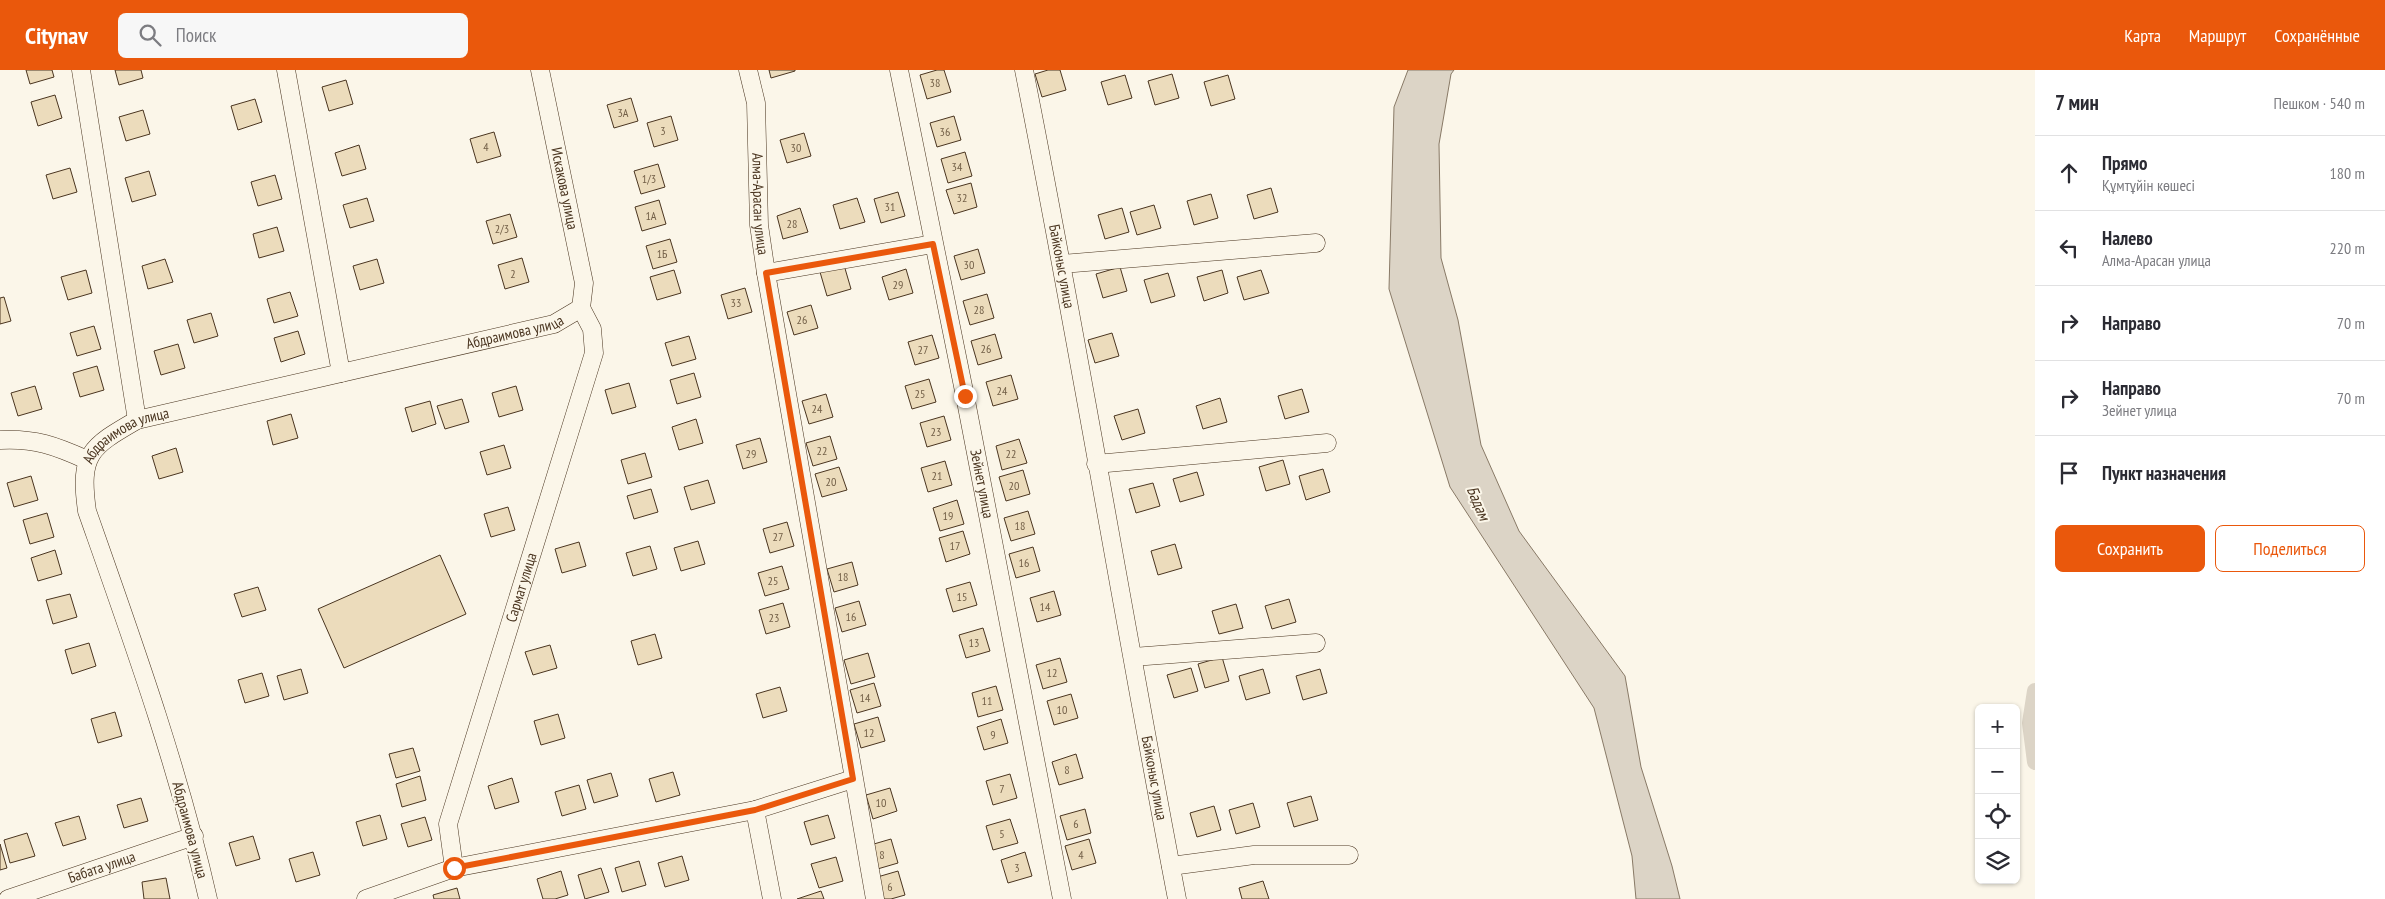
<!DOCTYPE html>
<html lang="ru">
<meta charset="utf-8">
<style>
:root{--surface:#fff;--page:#f7f7f7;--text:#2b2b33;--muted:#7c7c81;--line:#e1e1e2;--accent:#ea580c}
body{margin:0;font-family:"PT Sans Narrow",sans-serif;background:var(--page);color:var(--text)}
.controls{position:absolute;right:15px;bottom:15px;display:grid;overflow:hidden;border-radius:8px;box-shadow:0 1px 4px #0004}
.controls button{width:45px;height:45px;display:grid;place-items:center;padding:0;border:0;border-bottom:1px solid var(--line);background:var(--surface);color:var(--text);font:25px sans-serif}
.stop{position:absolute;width:15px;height:15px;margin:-11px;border:4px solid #ea580c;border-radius:50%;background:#fff}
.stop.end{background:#ea580c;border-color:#fff;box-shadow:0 1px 5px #0008}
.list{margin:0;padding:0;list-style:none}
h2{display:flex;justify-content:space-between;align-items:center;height:65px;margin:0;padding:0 20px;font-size:21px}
h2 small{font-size:16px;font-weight:400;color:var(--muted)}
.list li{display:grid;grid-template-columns:32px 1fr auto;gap:15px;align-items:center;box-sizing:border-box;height:75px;padding:0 20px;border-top:1px solid var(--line)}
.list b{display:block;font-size:19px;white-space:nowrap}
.list p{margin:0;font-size:16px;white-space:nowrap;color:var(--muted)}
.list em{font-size:16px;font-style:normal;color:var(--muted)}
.actions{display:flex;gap:10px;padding:15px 20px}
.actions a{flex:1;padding:11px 0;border:1px solid var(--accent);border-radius:8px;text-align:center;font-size:18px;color:var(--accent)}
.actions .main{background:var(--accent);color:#fff}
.icon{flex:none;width:28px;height:28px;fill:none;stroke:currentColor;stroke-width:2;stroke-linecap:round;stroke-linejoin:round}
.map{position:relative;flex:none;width:2035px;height:829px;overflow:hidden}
header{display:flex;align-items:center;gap:30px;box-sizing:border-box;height:70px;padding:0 25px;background:var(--accent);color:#fff}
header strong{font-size:24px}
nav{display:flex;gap:28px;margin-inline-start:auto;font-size:18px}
.search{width:350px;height:45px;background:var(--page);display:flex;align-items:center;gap:12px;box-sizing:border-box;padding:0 18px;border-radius:8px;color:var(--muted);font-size:19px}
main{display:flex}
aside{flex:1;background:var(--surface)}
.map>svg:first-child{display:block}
.water{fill:#dcd4c6;stroke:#887966}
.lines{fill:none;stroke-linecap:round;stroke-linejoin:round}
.canal{stroke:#dcd4c6;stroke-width:16}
.building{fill:#ecdcbc;stroke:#4a3520}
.minor-casing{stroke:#4a3520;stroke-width:19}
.minor{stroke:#fbf6e9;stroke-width:18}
.route{stroke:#ea580c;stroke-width:6}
.labels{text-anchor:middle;stroke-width:4;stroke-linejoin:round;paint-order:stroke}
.number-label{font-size:12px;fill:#725f47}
.street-label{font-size:15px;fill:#4a3520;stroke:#fbf6e9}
.water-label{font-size:16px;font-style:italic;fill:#4a3520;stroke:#fbf6e9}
</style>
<header>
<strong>Citynav</strong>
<div class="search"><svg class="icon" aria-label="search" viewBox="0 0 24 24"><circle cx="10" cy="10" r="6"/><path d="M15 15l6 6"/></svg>Поиск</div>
<nav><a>Карта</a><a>Маршрут</a><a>Сохранённые</a></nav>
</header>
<main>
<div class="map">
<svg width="2035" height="829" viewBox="0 0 2035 829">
<rect width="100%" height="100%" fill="#fbf6e9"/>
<path class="water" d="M1408,0H1454L1451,4L1439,74L1441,188L1458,250L1481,375L1519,461L1625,606L1641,697L1672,796L1680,829H1636L1632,786L1594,638L1450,417L1389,219L1394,37Z"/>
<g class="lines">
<path class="canal" d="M2035,621L2030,653L2035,692"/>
</g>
<path class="building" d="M26,0H52L54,7L30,14Z
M115,0H141L143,8L119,15Z
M769,0H795V1L771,8Z
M937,0H944L951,22L927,29L920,5Z
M1048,0H1060L1066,20L1042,27L1035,4Z
M1172,4L1179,28L1155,35L1148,11Z
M1125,5L1132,28L1108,35L1101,12Z
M1228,5L1235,29L1211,36L1204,12Z
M346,10L353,34L329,41L322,17Z
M55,25L62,48L38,56L31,32Z
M631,28L638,51L614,58L607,35Z
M255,29L262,52L238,60L231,36Z
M143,40L150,64L126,71L119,47Z
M671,46L678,70L654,77L647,53Z
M954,46L961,70L937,77L930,53Z
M494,62L501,86L477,93L470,69Z
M804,63L811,86L787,93L780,70Z
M359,75L366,99L342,106L335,83Z
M965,82L972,106L948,113L941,89Z
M658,94L665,117L641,124L634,101Z
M70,98L77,122L53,129L46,105Z
M149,101L156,125L132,132L125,108Z
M275,105L282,129L258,136L251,112Z
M971,113L977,137L954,144L946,120Z
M1271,118L1278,142L1254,149L1247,125Z
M898,122L905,146L881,153L874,129Z
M1211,124L1218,148L1194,155L1187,131Z
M367,128L374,151L350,158L343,135Z
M857,128L865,152L840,159L833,135Z
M659,130L666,154L642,161L635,137Z
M1154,135L1161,158L1137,165L1130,142Z
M800,138L808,162L783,169L777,146Z
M1122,138L1129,162L1105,169L1098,145Z
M510,144L517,167L493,174L486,151Z
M277,157L284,181L259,188L253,164Z
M670,169L677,192L653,199L646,176Z
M978,179L985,203L961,210L954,186Z
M522,188L529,212L505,219L498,195Z
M165,189L173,212L148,219L142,196Z
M377,189L384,213L360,220L353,196Z
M844,195L851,219L827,226L820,202Z
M1120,197L1127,221L1103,228L1096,204Z
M906,199L913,223L889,230L882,207Z
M86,200L92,223L68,230L61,207Z
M674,200L681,223L657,230L650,207Z
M1222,200L1228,223L1204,231L1197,207Z
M1261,200L1269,223L1244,230L1237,207Z
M1168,203L1175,226L1151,233L1144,210Z
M745,218L752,242L728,249L721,225Z
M290,222L298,246L274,253L267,229Z
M987,224L994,248L970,255L963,231Z
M4,227L11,251L0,254V228Z
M811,235L818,258L794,265L787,242Z
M211,243L218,266L194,273L187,250Z
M94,256L101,279L77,286L70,263Z
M298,261L305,284L281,292L274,268Z
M1112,263L1119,286L1095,293L1088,270Z
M995,264L1002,288L978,295L971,271Z
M932,265L939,288L915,295L908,272Z
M689,266L696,289L672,296L665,273Z
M178,274L185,298L161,305L154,281Z
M97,296L104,320L80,327L73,303Z
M694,303L701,327L677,334L670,310Z
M1011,305L1018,329L993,336L986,312Z
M929,309L936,332L912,339L905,316Z
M629,313L636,337L612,344L605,320Z
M35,316L42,339L18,346L11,323Z
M516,316L523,340L499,347L492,323Z
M1302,319L1309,342L1285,349L1278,326Z
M826,324L833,347L809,354L802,331Z
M1220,328L1227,352L1203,359L1196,336Z
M462,329L469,352L445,359L437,336Z
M430,331L436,354L412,362L405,338Z
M1138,339L1145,363L1122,370L1114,346Z
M291,344L298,368L273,375L267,351Z
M944,346L951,370L927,377L920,353Z
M696,349L703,373L679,380L672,357Z
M830,366L837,389L813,396L806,373Z
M760,368L767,392L743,399L736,375Z
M1019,369L1027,393L1002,400L996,376Z
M504,375L511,398L487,405L480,382Z
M176,378L183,402L159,409L152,386Z
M645,383L652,407L628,414L621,390Z
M1283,390L1290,414L1266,421L1259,397Z
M945,391L952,415L928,422L921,398Z
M839,397L847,420L822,427L815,404Z
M1323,399L1330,422L1306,430L1299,406Z
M1023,400L1030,424L1006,431L999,407Z
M1197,402L1204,425L1180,432L1173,409Z
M31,406L38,430L14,437L7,413Z
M708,410L715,433L691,440L684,417Z
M1153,413L1160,436L1136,443L1129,419Z
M651,419L658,442L634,449L627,426Z
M957,430L964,454L940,461L933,438Z
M508,437L515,460L491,467L484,444Z
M1028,441L1035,464L1011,471L1004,448Z
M47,443L54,467L30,474L23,450Z
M787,452L794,476L770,483L763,459Z
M963,461L970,484L946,492L939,468Z
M698,471L705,494L681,501L674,478Z
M579,472L586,496L562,503L555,479Z
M1175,474L1182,498L1158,505L1151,481Z
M650,476L657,499L633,506L626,483Z
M1033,477L1040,501L1016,508L1009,484Z
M55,480L62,504L38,511L31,488Z
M440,485L466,544L344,598L318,539Z
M852,492L858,515L834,522L827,499Z
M782,496L789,519L765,526L758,503Z
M970,512L977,535L953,542L946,519Z
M258,517L266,540L242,547L234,524Z
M1054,521L1061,545L1037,552L1030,528Z
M70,524L77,547L53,554L46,530Z
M1289,529L1296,552L1272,559L1265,536Z
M859,531L866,555L842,562L835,538Z
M783,533L790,557L766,564L759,540Z
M1236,534L1243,558L1219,564L1212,541Z
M983,558L990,581L966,588L959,565Z
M655,564L662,588L638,595L631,571Z
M89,573L96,596L72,604L65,580Z
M550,575L557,598L533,605L525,582Z
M868,583L875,607L851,614L844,590Z
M1222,587L1229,611L1205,618L1198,594Z
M1060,588L1067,612L1043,619L1036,595Z
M1191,598L1198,621L1174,628L1167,605Z
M301,599L308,623L284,630L277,606Z
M1263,599L1270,623L1246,630L1239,606Z
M1320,599L1327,623L1303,630L1296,606Z
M262,603L269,626L245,633L238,610Z
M874,613L881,636L857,643L850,620Z
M996,616L1003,640L978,647L972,623Z
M780,617L787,641L763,648L756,624Z
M1071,624L1078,648L1054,655L1047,631Z
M115,642L122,666L98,673L91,649Z
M558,644L565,668L541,675L534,651Z
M878,647L885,671L861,678L854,654Z
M1001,649L1008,673L984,680L977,657Z
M413,678L420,701L396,708L389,684Z
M1076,684L1083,708L1059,715L1052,692Z
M673,702L680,725L656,732L649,709Z
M611,703L618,726L594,733L587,710Z
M1010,704L1017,728L993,735L986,711Z
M420,706L426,730L402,737L396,714Z
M512,708L519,732L495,739L488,716Z
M579,715L586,739L562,746L555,722Z
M890,718L897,741L873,749L866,725Z
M1311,726L1318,750L1294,757L1287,733Z
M141,728L148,751L124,758L117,735Z
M1253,733L1260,757L1236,764L1229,740Z
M1214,736L1221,760L1197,767L1190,743Z
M1085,739L1091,763L1067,770L1060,746Z
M380,745L387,769L363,776L356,752Z
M828,745L835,768L811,775L804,752Z
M79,746L86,769L63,776L55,753Z
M425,747L432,770L408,777L401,754Z
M1010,749L1018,773L993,780L986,756Z
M27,763L35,786L10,793L4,770Z
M253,766L260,789L236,796L229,773Z
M891,769L898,793L874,800L867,776Z
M1089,769L1096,793L1072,800L1065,776Z
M0,774L7,798L0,800Z
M313,782L320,805L296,812L289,789Z
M1025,782L1032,806L1008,813L1001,790Z
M682,786L689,810L665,817L658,793Z
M836,787L843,811L819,818L811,794Z
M639,791L646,815L622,822L615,798Z
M601,798L609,822L585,829L578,805Z
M561,801L568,825L555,829H543L537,809Z
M898,801L905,825L891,829H880L874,808Z
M166,808L170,829H144L142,812Z
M1263,811L1269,829H1242L1239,818Z
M457,818L460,829H434L433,825Z
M821,821L824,829H797Z"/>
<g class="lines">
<g class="minor-casing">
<g id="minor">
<path d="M81,0L137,350"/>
<path d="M286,0L341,303"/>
<path id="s1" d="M540,0L584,213L581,238"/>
<path id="s2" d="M748,0L756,33L759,155L766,203L875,829"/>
<path id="s3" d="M899,0L965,326L1062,829"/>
<path id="s4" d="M1024,0C1079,276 1124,553 1177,829"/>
<path d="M1062,194L1316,173"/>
<path d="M766,203L933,174"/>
<path d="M0,370C35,368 56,376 87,390"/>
<path d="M1096,394L1327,373"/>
<path d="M1133,587L1316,573"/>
<path d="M755,740L772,829"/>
<path d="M1171,796L1254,785H1349"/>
<path id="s5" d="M454,798L448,754L594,283L592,259L581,238"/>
<path id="s6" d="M8,829L194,766"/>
<path id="s7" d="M208,829C178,696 132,569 87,441C79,384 90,377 137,350L554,254L581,238"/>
<path d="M366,829L454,798L755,740L853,709"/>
</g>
</g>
<use href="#minor" class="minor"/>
</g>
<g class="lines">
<path class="route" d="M454,798L755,740L853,709L766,203L933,174L965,326"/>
</g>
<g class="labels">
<g class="number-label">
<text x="935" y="17">38</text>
<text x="623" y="47">3А</text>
<text x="663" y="65">3</text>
<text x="945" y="66">36</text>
<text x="486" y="81">4</text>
<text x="796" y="82">30</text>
<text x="957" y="101">34</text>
<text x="649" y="113">1/3</text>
<text x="962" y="132">32</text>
<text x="890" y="141">31</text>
<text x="651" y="150">1А</text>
<text x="792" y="158">28</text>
<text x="502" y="163">2/3</text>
<text x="662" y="188">1Б</text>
<text x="969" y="199">30</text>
<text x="513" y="208">2</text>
<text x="898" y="219">29</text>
<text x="736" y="237">33</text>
<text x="979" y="244">28</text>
<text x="802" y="254">26</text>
<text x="986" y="283">26</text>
<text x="923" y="284">27</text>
<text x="1002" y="325">24</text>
<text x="920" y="328">25</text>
<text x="817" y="343">24</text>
<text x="936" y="366">23</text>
<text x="822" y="385">22</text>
<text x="751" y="388">29</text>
<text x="1011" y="388">22</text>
<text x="937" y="410">21</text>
<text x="831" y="416">20</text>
<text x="1014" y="420">20</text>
<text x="948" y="450">19</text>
<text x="1020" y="460">18</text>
<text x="778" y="471">27</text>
<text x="955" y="480">17</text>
<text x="1024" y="497">16</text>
<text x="843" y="511">18</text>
<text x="773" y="515">25</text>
<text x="962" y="531">15</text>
<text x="1045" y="541">14</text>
<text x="851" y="551">16</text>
<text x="774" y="552">23</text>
<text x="974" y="577">13</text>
<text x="1052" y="607">12</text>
<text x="865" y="632">14</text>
<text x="987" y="635">11</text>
<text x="1062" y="644">10</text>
<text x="869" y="667">12</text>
<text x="993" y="669">9</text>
<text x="1067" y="704">8</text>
<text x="1002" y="723">7</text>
<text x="881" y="737">10</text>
<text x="1076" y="758">6</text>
<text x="1002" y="768">5</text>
<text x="882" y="789">8</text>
<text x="1081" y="789">4</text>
<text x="1017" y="802">3</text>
<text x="890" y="821">6</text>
</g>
<g class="street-label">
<text dy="5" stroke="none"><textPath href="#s1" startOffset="121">Искакова улица</textPath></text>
<text dy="5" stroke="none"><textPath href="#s2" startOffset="135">Алма-Арасан улица</textPath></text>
<text dy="5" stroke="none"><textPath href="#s4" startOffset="200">Байконыс улица</textPath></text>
<text dy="5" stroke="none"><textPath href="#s7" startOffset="910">Абдраимова улица</textPath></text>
<text dy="5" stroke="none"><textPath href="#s7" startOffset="505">Абдраимова улица</textPath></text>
<text dy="5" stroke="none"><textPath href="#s3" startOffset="422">Зейнет улица</textPath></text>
<text dy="5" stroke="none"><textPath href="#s5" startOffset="292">Сармат улица</textPath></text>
<text dy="5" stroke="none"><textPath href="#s4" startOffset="720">Байконыс улица</textPath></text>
<text transform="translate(190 760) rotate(75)" y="5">Абдраимова улица</text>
<text dy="5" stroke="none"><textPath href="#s6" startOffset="99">Бабата улица</textPath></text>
</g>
<g class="water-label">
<text transform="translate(1479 433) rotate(67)" y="6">Бадам</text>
</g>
</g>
</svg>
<div class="controls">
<button>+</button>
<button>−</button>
<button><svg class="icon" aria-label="locate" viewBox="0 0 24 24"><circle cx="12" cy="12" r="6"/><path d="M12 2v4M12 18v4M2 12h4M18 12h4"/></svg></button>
<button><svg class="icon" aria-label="layers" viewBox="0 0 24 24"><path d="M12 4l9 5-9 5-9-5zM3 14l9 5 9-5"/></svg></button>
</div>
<div class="stop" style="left:454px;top:798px"></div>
<div class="stop end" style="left:965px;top:326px"></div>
</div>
<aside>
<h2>7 мин<small>Пешком · 540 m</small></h2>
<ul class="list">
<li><svg class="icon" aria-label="ahead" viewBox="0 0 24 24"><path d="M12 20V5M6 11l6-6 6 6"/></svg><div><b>Прямо</b><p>Құмтұйiн көшесі</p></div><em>180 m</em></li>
<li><svg class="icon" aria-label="left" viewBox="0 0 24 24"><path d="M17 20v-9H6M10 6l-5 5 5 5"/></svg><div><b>Налево</b><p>Алма-Арасан улица</p></div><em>220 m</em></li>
<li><svg class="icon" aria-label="right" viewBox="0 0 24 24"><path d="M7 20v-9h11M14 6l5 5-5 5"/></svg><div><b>Направо</b></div><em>70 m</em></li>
<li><svg class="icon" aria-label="right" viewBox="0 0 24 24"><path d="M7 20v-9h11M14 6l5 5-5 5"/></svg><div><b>Направо</b><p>Зейнет улица</p></div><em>70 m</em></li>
<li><svg class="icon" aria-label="arrive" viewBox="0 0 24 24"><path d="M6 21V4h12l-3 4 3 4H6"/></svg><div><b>Пункт назначения</b></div></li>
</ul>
<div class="actions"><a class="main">Сохранить</a><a>Поделиться</a></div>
</aside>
</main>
